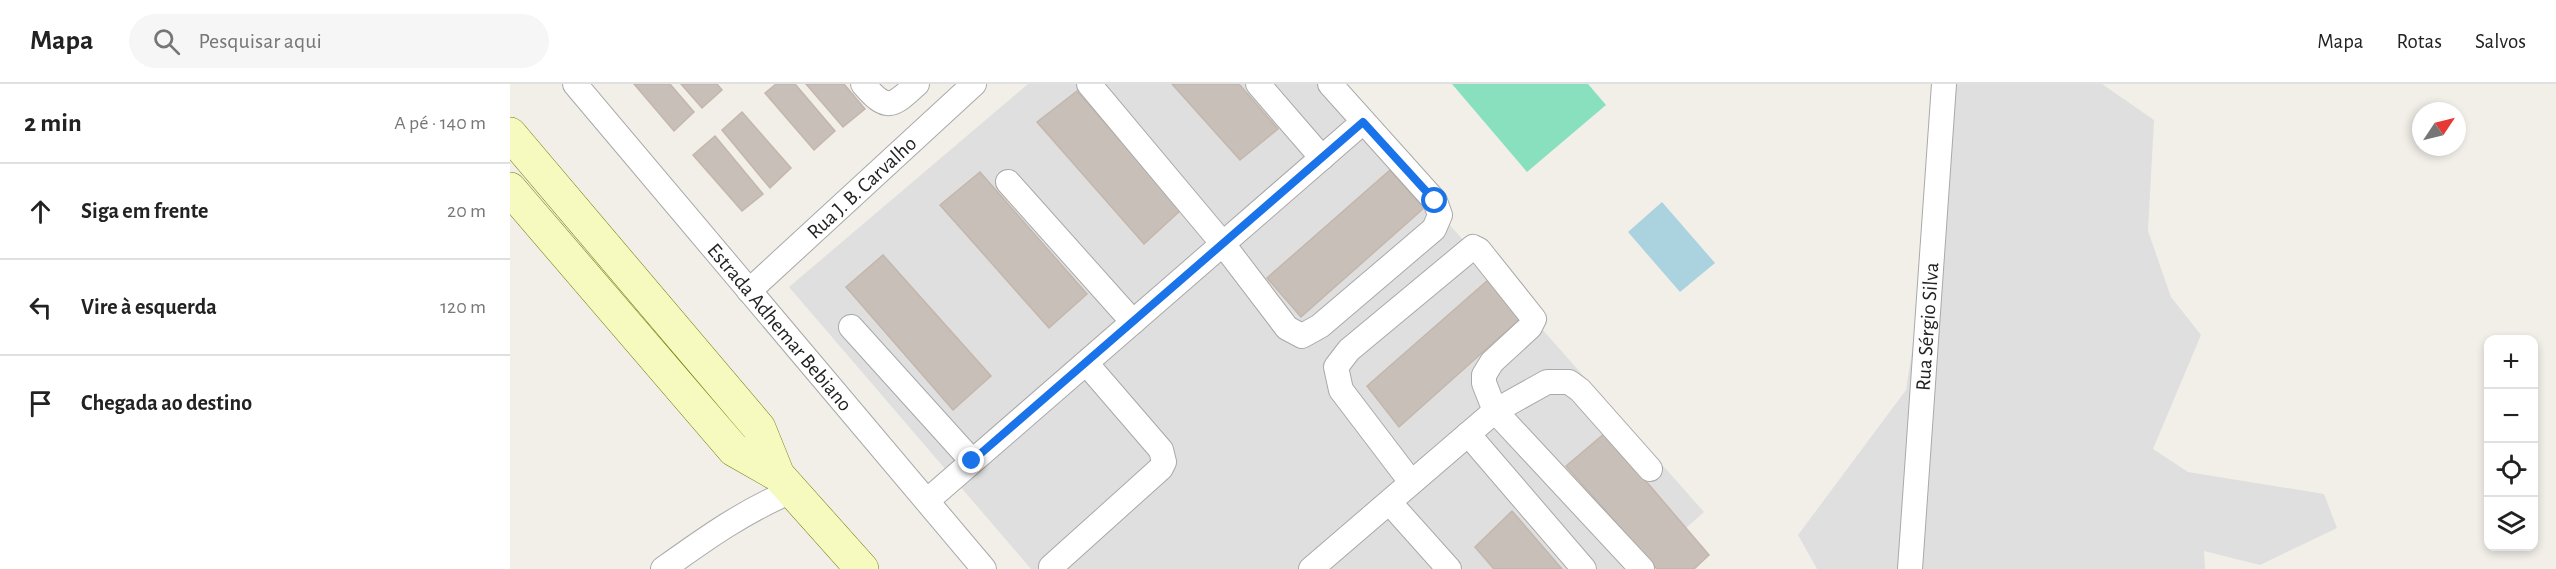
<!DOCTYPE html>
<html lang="pt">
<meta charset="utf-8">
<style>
:root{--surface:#fff;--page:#f6f6f6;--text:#222;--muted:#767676;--line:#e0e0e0}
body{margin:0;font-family:"Alegreya Sans",sans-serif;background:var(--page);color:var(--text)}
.controls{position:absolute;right:18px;bottom:18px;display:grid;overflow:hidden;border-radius:12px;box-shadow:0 3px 9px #0003}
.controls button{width:54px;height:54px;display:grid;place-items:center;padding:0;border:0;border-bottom:2px solid var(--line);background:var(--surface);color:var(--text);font:30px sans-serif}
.compass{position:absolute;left:1902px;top:18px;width:54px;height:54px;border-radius:50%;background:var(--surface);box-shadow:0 3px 9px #0003;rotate:55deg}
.stop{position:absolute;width:18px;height:18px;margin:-14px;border:4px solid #1a73e8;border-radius:50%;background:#fff}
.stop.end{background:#1a73e8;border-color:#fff;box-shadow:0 2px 6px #0008}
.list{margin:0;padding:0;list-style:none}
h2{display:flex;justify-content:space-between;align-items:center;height:78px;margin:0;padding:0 24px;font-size:26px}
h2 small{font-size:20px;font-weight:400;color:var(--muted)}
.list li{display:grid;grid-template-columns:39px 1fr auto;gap:18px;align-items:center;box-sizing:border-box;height:96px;padding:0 24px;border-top:2px solid var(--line)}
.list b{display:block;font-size:22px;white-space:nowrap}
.list em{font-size:20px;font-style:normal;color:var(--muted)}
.icon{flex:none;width:33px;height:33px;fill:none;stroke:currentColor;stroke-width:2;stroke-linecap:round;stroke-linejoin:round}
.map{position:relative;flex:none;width:2046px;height:485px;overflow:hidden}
header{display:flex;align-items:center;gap:36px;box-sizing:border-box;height:84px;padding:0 30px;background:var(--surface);border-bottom:2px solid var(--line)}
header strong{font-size:28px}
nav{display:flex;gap:33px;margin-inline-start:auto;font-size:21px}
.search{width:420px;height:54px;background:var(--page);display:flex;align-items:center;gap:15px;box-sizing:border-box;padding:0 21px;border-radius:33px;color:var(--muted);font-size:22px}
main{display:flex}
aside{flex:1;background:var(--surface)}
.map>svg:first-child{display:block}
.residential{fill:#e0dfdf}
.pitch{fill:#88e0be}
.water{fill:#aad3df}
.building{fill:#c7bfb8;stroke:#c4b6ab;stroke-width:1.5}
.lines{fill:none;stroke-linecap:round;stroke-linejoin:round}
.minor-casing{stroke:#a9a9a9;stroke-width:26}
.secondary-casing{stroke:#707d05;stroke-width:34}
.minor{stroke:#fff;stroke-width:24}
.secondary{stroke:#f7fabf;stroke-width:33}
.route{stroke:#1a73e8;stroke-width:8}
.labels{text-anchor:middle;stroke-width:4.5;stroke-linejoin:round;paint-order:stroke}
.street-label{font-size:21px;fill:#222;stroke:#fff}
</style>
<header>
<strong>Mapa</strong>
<div class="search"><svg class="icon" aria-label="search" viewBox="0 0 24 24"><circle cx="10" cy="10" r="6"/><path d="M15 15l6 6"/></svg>Pesquisar aqui</div>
<nav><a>Mapa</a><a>Rotas</a><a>Salvos</a></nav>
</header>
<main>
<aside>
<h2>2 min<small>A pé · 140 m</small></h2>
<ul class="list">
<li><svg class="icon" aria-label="ahead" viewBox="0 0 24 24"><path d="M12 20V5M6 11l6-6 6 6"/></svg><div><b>Siga em frente</b></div><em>20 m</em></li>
<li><svg class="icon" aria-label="left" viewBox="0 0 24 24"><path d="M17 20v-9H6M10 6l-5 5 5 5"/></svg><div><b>Vire à esquerda</b></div><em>120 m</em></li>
<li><svg class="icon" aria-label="arrive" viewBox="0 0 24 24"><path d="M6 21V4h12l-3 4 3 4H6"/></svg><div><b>Chegada ao destino</b></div></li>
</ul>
</aside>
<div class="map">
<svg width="2046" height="485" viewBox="0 0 2046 485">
<rect width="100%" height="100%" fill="#f2efe9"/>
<path class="residential" d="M518,0H815L1194,428L1130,485H521L279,203Z
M1425,0H1592L1644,36L1638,147L1661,213L1691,251L1643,365L1678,388L1814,410L1827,444L1750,481L1694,467L1695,485H1307L1288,451L1396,306L1419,156Z"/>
<path class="pitch" d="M942,0H1078L1096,21L1017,88Z"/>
<path class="water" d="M1152,118L1205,179L1170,208L1118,148Z"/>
<path class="building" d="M124,0H160L184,28L164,47Z
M171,0H207L212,6L192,24Z
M266,0H285L325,47L304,66L255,9Z
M296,0H334L355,25L333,43Z
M662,0H729L768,45L730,76Z
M567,7L671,126L634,160L527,38Z
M232,28L281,84L260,104L212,46Z
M205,52L253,110L232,127L183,71Z
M880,86L914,124L791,233L757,194Z
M470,88L577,210L539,244L430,121Z
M373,171L481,292L443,326L336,203Z
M978,196L1011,234L889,343L857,302Z
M1095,349L1199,471L1184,485H1147L1056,382Z
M1002,427L1052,485H984L965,463Z"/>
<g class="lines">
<g class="minor-casing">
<g id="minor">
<path id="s1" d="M65,0L474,485"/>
<path d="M353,0C377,28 382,23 407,0"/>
<path d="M579,0L713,160L777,244L792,252L810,242L924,145L930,131L925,117L820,0"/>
<path d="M748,0L812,74"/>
<path d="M498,98L623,238"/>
<path id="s2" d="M239,207L464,0"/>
<path d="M341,243L462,377"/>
<path d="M958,350L1074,485"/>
<path d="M901,398L831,306L826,283L839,266L963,163L969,166L1024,235L1020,243L982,278L974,291V299L985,327L1132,485"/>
<path d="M418,416L853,38"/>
<path d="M880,419L939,485"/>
<path d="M541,483L651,384L654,378L651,366L576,279"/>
<path d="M153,485C195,455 234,427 282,407"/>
<path d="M801,485L985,327L1037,298H1059L1070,306L1140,385"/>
<path id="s3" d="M1400,485L1434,0"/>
</g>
</g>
<g class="secondary-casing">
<path id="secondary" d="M0,50L249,344L268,391L352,485
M0,105L224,366L268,391"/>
</g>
<use href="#minor" class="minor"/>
<use href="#secondary" class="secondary"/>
</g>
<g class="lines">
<path class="route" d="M462,377L853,38L925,117"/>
</g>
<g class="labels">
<g class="street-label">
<text dy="7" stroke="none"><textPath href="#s2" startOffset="153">Rua J. B. Carvalho</textPath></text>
<text dy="7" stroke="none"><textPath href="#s1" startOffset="318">Estrada Adhemar Bebiano</textPath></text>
<text dy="7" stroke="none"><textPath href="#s3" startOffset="243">Rua Sérgio Silva</textPath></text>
</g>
</g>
</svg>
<div class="controls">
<button>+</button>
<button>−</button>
<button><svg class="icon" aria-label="locate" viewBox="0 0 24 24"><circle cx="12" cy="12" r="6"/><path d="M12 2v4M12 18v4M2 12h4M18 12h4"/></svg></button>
<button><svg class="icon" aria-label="layers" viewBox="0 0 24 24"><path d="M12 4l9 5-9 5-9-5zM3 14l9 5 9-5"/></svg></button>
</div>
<svg class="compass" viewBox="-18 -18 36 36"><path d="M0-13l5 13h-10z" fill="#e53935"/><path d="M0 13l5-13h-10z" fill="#767676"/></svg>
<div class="stop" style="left:925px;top:117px"></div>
<div class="stop end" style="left:462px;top:377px"></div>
</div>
</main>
